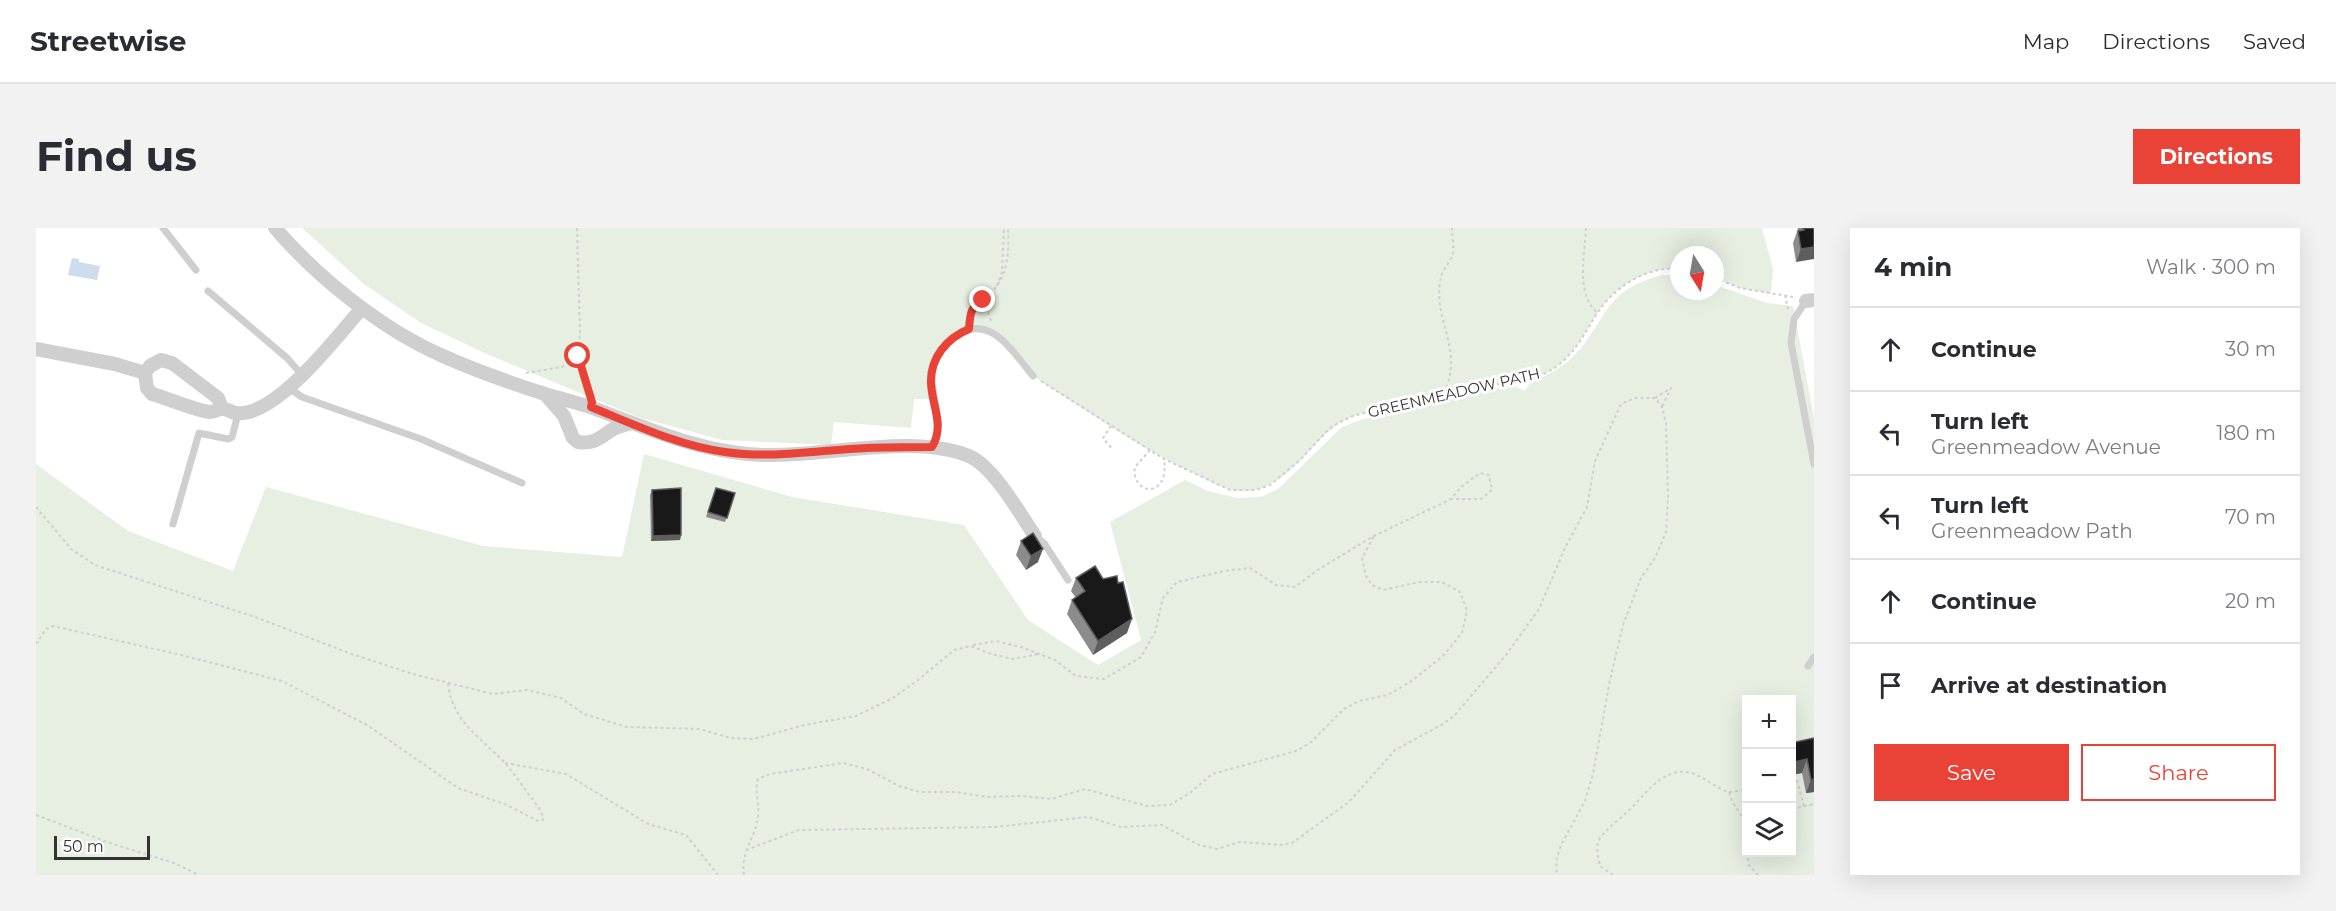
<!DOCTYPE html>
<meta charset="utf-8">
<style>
:root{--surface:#fff;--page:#f2f2f3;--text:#2b2b33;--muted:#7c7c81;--line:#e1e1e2;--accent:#e84336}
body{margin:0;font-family:Montserrat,sans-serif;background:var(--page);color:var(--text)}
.controls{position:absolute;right:18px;bottom:18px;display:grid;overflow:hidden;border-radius:0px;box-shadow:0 6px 24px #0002}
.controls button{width:54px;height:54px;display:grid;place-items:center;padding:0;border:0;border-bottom:2px solid var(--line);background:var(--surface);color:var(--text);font:30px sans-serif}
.compass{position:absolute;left:1634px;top:18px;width:54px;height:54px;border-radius:50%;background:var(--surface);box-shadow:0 6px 24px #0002;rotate:169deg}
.scale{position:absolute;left:18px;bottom:15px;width:96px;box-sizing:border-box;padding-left:6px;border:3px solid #323232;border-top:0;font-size:16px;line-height:21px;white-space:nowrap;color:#323232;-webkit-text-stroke:4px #fff;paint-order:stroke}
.stop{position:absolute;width:18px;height:18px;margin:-14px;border:4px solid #e84336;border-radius:50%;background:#fff}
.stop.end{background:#e84336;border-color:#fff;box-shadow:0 2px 6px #0008}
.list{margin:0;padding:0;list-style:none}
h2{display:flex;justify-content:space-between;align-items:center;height:78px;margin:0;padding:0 24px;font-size:26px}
h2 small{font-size:20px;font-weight:400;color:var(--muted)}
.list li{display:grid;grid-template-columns:39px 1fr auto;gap:18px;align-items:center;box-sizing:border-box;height:84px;padding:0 24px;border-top:2px solid var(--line)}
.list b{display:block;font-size:22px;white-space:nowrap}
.list p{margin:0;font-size:20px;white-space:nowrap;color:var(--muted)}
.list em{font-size:20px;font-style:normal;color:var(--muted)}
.actions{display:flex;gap:12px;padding:18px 24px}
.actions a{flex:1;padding:14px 0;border:2px solid var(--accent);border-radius:0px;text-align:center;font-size:21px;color:var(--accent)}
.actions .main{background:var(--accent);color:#fff}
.icon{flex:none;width:33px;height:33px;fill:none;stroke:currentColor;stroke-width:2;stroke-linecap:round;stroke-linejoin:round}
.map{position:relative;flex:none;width:1778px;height:647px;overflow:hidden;border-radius:0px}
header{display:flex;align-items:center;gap:36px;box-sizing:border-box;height:84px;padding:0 30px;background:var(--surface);border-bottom:2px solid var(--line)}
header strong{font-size:28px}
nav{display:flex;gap:33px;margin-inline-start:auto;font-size:21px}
.intro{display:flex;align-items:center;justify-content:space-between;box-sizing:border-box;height:144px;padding:0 36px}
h1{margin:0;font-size:42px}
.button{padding:15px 27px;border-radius:0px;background:var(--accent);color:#fff;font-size:21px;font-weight:700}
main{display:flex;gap:36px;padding:0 36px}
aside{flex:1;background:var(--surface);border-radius:0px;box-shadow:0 6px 24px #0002}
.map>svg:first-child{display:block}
.green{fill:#e6efe1;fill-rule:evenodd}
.water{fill:#ceddee}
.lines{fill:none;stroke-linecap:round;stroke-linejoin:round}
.path{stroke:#cfcfcf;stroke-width:2;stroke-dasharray:3 3;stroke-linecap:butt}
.lane{stroke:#cfcfcf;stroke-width:7}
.street{stroke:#cfcfcf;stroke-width:14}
.wall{fill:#8c8c8c}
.shaded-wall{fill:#5e5e5e}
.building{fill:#191919;stroke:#5e5e5e;stroke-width:1.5}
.route{stroke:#e84336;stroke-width:8}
.labels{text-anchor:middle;stroke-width:6;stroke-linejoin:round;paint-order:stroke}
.street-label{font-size:15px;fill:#323232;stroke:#fff}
</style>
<header>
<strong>Streetwise</strong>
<nav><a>Map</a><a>Directions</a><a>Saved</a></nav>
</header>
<div class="intro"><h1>Find us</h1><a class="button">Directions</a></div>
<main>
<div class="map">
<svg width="1778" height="647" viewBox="0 0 1778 647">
<rect width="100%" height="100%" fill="#fff"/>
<path class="green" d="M266,0H1726L1737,41L1735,66L1704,60L1679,50V27H1643V41C1614,38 1585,55 1567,77C1551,98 1543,122 1521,138C1493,159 1456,154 1424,161C1388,168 1352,179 1317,188C1280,204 1267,240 1233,257C1221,263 1206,265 1193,261C1180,257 1167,250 1155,244C1104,220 1058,187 1010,157L997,148L953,102L921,106L898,136L897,171H878L875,200L798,194L795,217L686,212L602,189L453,127L385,95L328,56Z
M1626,47H1643V63H1679V57L1731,75L1757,78L1778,190V647H0V236L92,303L197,343L230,259L447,318L586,329L608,226L756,269L928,297L992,392L1062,437L1105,412L1074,294L1149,252L1172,263L1201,270L1225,269L1242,261L1306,199L1325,192L1412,170L1478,158L1489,163L1494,154C1523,144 1540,130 1557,103C1566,90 1572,77 1585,66C1597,56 1611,51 1626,47ZM1710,472H1756V624H1710Z"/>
<path class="water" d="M36,30L43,31V34L64,38L61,52L32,47Z"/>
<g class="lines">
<path class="path" d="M541,0L544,105L542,128L553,165
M1550,0C1549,26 1539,67 1562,85
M1679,50L1704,60L1757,69
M961,58L966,44L968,0
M1749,67L1752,81
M948,73L955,93
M934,93L939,76C970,61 974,32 972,0
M490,145L526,139L540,129
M1005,153L1128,231L1194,262H1220L1234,257L1264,232L1292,202L1302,195L1317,188C1353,179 1388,168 1424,161C1456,154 1493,159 1521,138C1544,121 1551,98 1567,77C1585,55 1614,38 1643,41
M1408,165C1429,121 1395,90 1405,49C1407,40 1416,33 1417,24C1418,16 1416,7 1416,0
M1619,170L1635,160L1626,179
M1075,198L1067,210L1077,222
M1114,222L1099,239C1094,266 1134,273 1128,231
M0,279L35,321L59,337L222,390L313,425L377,446L457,466L491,462L525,470L548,486L591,499L663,501L695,510L718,511L768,497L820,488L857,470L882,452L918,422L935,418L955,426L977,431L1003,426
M0,416L10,401L17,398L141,426L246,453L331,497L422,560L471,577L502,593L507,592C507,583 499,575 494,568C485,556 477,544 468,534C444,509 415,492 412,455
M937,417L960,413L985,419L1019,432L1040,448L1068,451L1105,429L1119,404L1127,370L1141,354L1188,343L1214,340L1240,357L1259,359L1283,341L1338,308L1415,271L1425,259L1444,245L1453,247L1456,262L1445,271H1415
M469,535L530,546L612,596L650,607L682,647
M1761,552L1768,579
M1693,564L1710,562
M1756,581L1778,576
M0,587L74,615L138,635L163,647
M710,622L763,602L958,599L1052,589L1085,599L1126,597L1163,617L1181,621L1204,614L1245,617L1256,615L1313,574L1359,522L1407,496L1418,488L1470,427L1503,381L1529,320L1551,279L1559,233L1585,176L1599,170H1619L1626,179L1630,195L1632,269L1630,304L1619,330L1605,350L1587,397L1574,452L1557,546L1549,573L1525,617L1520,633L1521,647
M1711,624L1713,637L1722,647
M708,647C704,625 720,609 722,588C724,575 718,564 722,551L734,546L807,535L831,541L863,558L884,564H920L951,569L984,568L1016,571L1049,561L1111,578L1134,577L1154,565L1176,546L1260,523L1274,515L1308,481L1323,473L1352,467L1374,454L1407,428L1426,405L1431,383L1424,364L1406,354H1383L1347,362L1336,357L1330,348L1326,330L1338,308
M1577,647L1564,638C1562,629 1559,619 1564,610C1571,600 1583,592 1591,584C1607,570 1618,549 1642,544C1662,541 1675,559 1693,564L1696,573L1710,595"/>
<path class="lane" d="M127,0L160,42
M172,63L251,130L267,148
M1770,73L1758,91L1755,115L1778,236
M253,160L266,169L385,211L486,255
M896,219C917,185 875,150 911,115C916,111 920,107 926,104C958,89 979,127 997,148
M137,296L163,205L192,211L196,209L202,186
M999,308L1008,315L1032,352
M1772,438L1778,429"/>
<path class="street" d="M239,0C282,50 347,102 407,128C440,143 475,155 509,166C525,171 542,175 557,180C613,201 666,225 727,227C788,229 878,205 933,228C958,239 984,286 999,308
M1770,73L1778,72
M0,121L79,136L109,145
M509,166L528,188L537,210L542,214C560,217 566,207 579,200C584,198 590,197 594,195
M186,180L182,170L136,135L125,132L114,138L109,145L111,160L116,166C131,170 160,183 174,184C179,184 183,180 187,181C192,181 196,185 200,185C240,190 302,107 326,80"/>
</g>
<path class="wall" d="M1762,0H1778L1760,34L1757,15L1761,4Z
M680,260L699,265L689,294L670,289Z
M616,262L645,307L644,312L615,313L614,267Z
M985,313L1002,334L990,342L980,327Z
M1040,350L1067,351L1091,405L1057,427L1031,386L1036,372L1040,370L1035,363Z
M1778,510V564L1770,565L1766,545L1755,547V515Z"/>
<path class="shaded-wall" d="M1778,19V31L1760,34L1765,21Z
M645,307L644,312L615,313L617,308Z
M1007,321L1002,334L990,342L995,328Z
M1096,391L1091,405L1057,427L1062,413Z
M1771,531L1766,545L1755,547V535Z
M1778,551V564L1770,565L1775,552Z"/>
<path class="building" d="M1767,0H1778V19L1765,21L1762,3L1768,2Z
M645,260V307L617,308L616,262Z
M680,260L699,265L691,290L672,284Z
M997,305L1007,321L995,328L985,313Z
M1059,338L1067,351L1081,348L1082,355L1087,354L1096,391L1062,413L1036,372L1049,363L1040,350Z
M1778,510V551L1775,552L1771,531L1755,535V515Z"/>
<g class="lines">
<path class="route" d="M542,128L556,174L555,179C597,196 643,218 689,224C737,231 784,222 831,220C853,219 874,219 896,219C909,197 896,179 895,155C894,130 911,110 933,101C934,88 934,78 947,72"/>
</g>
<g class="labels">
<g class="street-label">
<text transform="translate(1418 165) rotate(-13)" y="5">GREENMEADOW PATH</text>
</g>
</g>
</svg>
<div class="controls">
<button>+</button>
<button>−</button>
<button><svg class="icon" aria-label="layers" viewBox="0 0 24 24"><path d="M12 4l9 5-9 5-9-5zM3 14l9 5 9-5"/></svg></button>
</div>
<svg class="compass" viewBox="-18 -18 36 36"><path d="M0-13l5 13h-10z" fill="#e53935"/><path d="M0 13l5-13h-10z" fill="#7c7c81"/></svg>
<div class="scale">50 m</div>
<div class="stop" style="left:542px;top:128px"></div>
<div class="stop end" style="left:947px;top:72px"></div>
</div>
<aside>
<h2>4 min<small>Walk · 300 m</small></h2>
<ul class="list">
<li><svg class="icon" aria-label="ahead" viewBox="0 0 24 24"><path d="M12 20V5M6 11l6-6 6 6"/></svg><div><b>Continue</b></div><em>30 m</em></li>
<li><svg class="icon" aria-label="left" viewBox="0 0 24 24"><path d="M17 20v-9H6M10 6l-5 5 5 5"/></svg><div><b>Turn left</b><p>Greenmeadow Avenue</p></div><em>180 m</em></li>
<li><svg class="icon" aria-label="left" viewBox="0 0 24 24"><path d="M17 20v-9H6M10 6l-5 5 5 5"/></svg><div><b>Turn left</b><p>Greenmeadow Path</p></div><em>70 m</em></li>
<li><svg class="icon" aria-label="ahead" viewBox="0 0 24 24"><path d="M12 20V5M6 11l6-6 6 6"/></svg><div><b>Continue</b></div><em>20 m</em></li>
<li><svg class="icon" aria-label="arrive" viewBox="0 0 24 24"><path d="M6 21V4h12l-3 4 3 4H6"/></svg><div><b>Arrive at destination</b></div></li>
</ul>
<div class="actions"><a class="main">Save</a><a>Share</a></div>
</aside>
</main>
